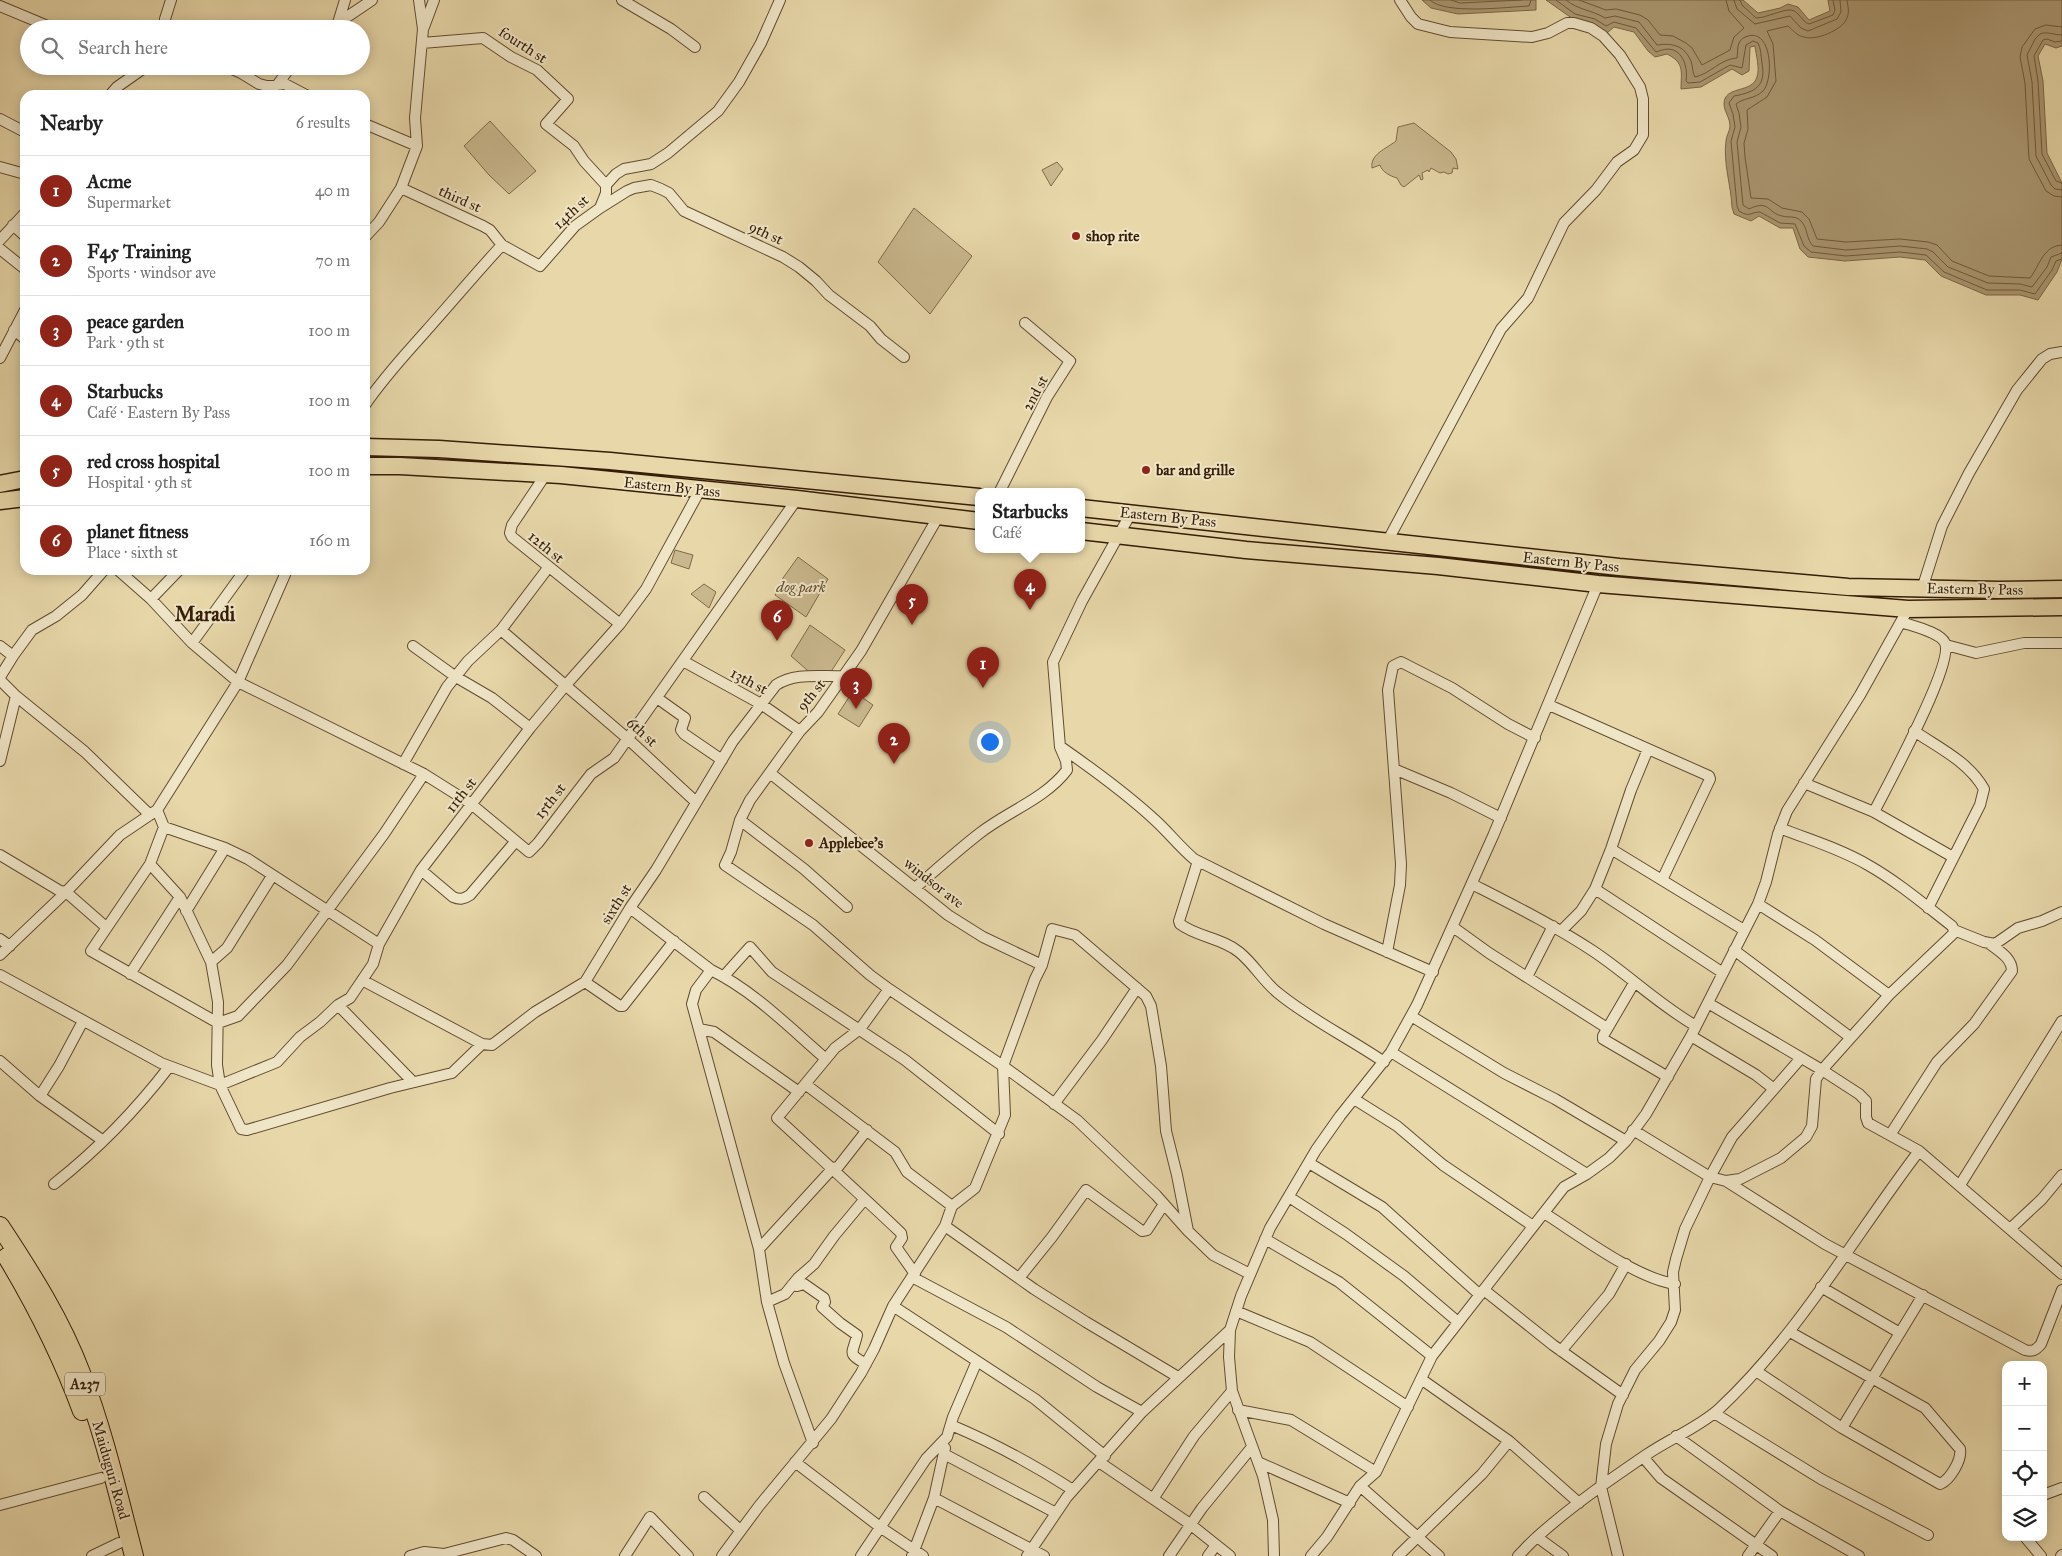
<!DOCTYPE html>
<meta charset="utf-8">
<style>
:root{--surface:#fff;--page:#f2f2f2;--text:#222;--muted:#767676;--line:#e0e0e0;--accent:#8f2418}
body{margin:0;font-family:"IM FELL Great Primer",serif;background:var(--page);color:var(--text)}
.controls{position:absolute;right:15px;bottom:15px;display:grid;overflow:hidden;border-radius:10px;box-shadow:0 2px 12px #0003}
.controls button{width:45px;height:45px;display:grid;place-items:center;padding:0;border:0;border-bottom:1px solid var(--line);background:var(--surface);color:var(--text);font:25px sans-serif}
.you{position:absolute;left:989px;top:741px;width:18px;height:18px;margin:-12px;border:4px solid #fff;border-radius:50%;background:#1a73e8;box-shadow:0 0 0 8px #1a73e833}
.badge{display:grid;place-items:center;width:32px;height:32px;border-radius:50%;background:var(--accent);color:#fff;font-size:16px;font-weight:700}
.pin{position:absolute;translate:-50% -41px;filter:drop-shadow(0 1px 2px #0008)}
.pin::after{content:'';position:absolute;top:26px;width:18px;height:15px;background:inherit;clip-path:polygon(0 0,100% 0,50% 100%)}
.popup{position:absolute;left:975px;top:488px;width:110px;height:65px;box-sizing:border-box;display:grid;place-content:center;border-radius:10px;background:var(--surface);filter:drop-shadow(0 1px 4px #0005);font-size:16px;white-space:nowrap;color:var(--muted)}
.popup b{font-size:19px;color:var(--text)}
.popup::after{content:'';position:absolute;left:50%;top:100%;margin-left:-10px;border:10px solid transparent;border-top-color:var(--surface)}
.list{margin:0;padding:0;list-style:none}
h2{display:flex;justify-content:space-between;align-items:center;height:65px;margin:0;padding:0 20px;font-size:21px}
h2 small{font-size:16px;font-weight:400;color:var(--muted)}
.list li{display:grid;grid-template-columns:32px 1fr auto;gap:15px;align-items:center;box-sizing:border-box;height:70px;padding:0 20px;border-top:1px solid var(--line)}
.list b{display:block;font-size:19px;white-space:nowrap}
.list p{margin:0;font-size:16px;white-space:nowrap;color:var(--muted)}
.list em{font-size:16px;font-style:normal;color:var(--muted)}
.icon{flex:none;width:28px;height:28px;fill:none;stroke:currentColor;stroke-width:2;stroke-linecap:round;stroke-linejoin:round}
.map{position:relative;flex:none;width:2062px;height:1556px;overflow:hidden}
.search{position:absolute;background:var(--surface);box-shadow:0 2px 12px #0003;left:20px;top:20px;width:350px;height:55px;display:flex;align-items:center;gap:12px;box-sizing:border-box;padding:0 18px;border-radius:28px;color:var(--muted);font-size:19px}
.panel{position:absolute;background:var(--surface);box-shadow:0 2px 12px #0003;left:20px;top:90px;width:350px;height:485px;border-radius:15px}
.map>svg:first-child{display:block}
.green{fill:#c9b78d;stroke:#806a4a}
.water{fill:#ab9872;stroke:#7c6747}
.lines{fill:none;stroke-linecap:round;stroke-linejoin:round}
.shore{stroke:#705a3c;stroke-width:1}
.minor-casing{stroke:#624c30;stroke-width:12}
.primary-casing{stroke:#361d07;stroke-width:19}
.trunk-casing{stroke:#361d07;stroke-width:20}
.minor{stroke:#efe5c7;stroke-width:10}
.primary{stroke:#e7d7a9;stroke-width:16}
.trunk{stroke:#e7d7a9;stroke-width:18}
.poi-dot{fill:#8f2418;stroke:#efe5c7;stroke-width:2}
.labels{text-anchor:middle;stroke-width:4;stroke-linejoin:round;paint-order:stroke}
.shield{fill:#efe5c7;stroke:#6e5941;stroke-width:1}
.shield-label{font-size:14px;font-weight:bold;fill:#361d07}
.street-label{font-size:15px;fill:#361d07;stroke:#efe5c7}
.poi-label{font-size:15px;font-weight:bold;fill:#361d07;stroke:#efe5c7;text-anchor:start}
.park-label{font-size:15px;font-style:italic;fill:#624b2f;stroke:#efe5c7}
.district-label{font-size:20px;font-weight:bold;fill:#361d07;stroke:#efe5c7}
</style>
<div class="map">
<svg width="2062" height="1556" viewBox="0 0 2062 1556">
<rect width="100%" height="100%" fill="#e7d7a9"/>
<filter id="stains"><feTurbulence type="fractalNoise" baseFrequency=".004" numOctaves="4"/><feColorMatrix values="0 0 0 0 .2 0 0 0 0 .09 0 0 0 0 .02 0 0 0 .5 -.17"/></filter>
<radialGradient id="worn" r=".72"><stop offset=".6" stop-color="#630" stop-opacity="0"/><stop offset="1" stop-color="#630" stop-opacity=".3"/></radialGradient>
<path class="green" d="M490,121L536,171L509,194L489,175L464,146Z
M1414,123L1451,152L1456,159L1458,169L1453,168L1452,173L1448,174L1444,172L1440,173L1431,168L1429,172L1428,170L1422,173L1423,179L1421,180L1419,175L1404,187L1401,185L1397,178C1390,176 1382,172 1380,165L1372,168C1370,154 1386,149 1396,141L1398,127Z
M1057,162L1063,169L1051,186L1042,170Z
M914,208L972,256L930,314L878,262Z
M675,550L693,555L689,569L671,563Z
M798,557L828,579L806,617L775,595L783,578Z
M704,584L716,592L709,608L691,594Z
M810,625L845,650L823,684L791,656Z
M853,691L873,705L859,727L838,714Z"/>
<path class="water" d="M1422,0H1536V10L1458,14L1431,8Z
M1546,0H1743L1758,13L1780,8L1788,4L1798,7L1809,20L1830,11L1828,0H2062V46L2056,48L2045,44L2038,56L2043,81L2047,153L2062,183V259L2057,272L2038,300L2020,295H1986L1941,276L1925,260L1900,257L1845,261L1808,257L1800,249L1793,228H1780L1759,216L1751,221L1734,214L1732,207C1731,185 1723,163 1726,141C1726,136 1730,131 1730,126C1730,118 1724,111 1724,104C1724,85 1752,94 1757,77C1760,68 1756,55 1755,46L1750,47L1749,71L1742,75L1732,69L1701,87L1681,89C1681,72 1685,63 1667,54L1655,57L1648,51L1634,32L1614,27L1607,33L1573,19Z"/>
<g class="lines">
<path class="shore" d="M1430,0C1445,15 1507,7 1529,6L1531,0
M1451,0L1460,3L1522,0
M1556,0L1575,14L1595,19L1606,26L1614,22L1636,28L1656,52C1659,51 1664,49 1668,49C1684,50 1688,69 1686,81L1688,83L1700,82L1730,65L1742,68L1746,45L1753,41L1758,43C1761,49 1761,56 1762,63C1766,86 1756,92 1734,96L1729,103L1733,114L1735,127L1731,141L1737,206L1739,211C1750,218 1750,212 1760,212L1780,223L1795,224L1804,246L1811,252L1846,256L1900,252L1926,255L1944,272L1987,290H2020L2035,294L2052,270L2056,261L2062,259
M1566,0C1578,10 1592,10 1605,18L1615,16L1639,22L1657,45C1672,43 1684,45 1691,61C1693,66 1692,72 1695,77C1710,74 1720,59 1737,58C1738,53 1737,47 1739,43C1741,39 1744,37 1748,36C1772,29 1774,79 1763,91C1755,99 1743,98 1736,104L1739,113L1741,127L1737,142L1743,205L1749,209C1770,199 1767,213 1782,216C1788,218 1795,215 1801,221C1808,228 1806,239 1813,246L1846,250L1900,246L1927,249L1933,252L1948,267L1988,283L2020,284L2032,287L2047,267L2051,257L2062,253
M1579,0L1606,10L1616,9L1640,15L1648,20L1660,35L1673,36L1686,43L1692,48L1702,65L1730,50L1734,37L1744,28L1729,11L1726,0
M1734,0L1737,9L1755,24L1790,16L1801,28L1808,31L1837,19L1841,12L1840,0
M1740,0L1742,5L1756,18C1766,18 1783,9 1791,10C1799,11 1802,22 1809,24L1833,15L1835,10L1833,0
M1847,0C1848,7 1850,13 1846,20C1841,30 1816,41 1804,37C1797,36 1793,30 1788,26L1767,31L1773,44L1776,81L1767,97L1747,110L1748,129L1744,143L1745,157L1751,198L1768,199L1782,208L1802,212L1809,219L1817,239L1846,242L1900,239L1928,242L1937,245L1952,261L1989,276L2030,278C2040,265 2043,246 2062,245
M2062,27L2046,25L2035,29L2022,47L2020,57L2025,83L2029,159L2046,191L2054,196L2062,197
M2062,35C2054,35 2047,31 2040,34L2035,39L2027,55L2032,82L2036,156L2051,185L2055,189L2062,190
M2062,41L2055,42L2047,39L2043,40L2034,56L2038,81L2042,154L2056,181L2062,183"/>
<g class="minor-casing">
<path id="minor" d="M622,0L671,29L695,47
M0,6L55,29
M338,23L372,0
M338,23L345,0
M424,27L434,0
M166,29L165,19L171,0
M422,43L483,38L511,57L537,70L568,99L546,124L574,146L584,161L606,185
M225,66L241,73L259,84L267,86L285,84L306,95
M278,84L291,66
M110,95L117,87L147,66
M0,119L25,132
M365,124L417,146
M0,167L25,174
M401,188L483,226L490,230L502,245
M600,208L627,191L634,188L651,185L661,189L669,193L684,211L783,257L799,267L816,281L829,295L870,326L881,339L904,357
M13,225L25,236
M365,237L379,222L401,188L417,146L415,118L423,29L419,0
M0,240L25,213
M0,249L25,269
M14,330L25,339
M0,358L25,310
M365,405C384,377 404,356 426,331C452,302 476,273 502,245L540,266L575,226L600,208L606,193V185L616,174L624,169L651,164L668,153L718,111L739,82L761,43L780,0
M546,474L512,525L510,533L512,537L620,624
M1000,491L1047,397L1070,361L1025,323
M938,517L861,651L818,712L800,731L750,800L740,820L731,852L725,865L813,925L870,975L889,989L1003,1066L1077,1120L1156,1195L1188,1231L1213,1255L1250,1274
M1387,542L1501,329L1528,298L1564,223L1596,190L1617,162L1634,150L1643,135V99L1640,87L1620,55L1603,36L1591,28L1574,23H1567L1548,33L1532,37L1450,32L1418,24L1411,17L1400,0
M118,570L151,599L192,643L238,682L424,774L470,803L529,852L538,843L591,774L614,758L797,499
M1922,589L1942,526L1969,473L2017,390L2042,359L2050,354L2062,352
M151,599L179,570
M501,630L628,739L696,802
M192,643L245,570
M1946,645L1976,653L2024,643H2062
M0,646L13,656
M413,646L456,677L492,698L530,728
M683,661L761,704L800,731
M0,677L13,656L32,630L56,616L82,595L104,570
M0,680L16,696L0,761
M16,696L85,752L150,815
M657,698L685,718L681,730L684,734L722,760
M1549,705L1709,776L1710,779L1662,880
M1914,731C1939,748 1969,762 1984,789L1980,805L1928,908
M1061,747C1094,770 1126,793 1156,821C1169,833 1180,847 1194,859L1324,924L1433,972
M403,764L447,687L468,661L501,630L548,568
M1394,769L1451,793L1501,818
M770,773L948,915L983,937L1042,965
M1804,783L1874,812L1953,857
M157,810L164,827L150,864L180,897L211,962L218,1002L217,1065L220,1085L241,1129L247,1130L390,1088L452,1073L482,1044
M1874,812C1887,786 1954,664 1945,643C1940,632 1912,626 1901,622
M740,820L804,869L847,907
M164,827L225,848L248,859L379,944
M1611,849L1744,930
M0,855L60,891L66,892L106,927
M1198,861L1179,921L1180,924C1197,937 1222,938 1239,952C1254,964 1263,981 1278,993C1311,1020 1349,1038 1384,1062
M150,864L91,951L218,1023L238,1016L287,965L384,834L424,774
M421,870L453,897C460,900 464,899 470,895L515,842
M1472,884C1513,905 1555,926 1593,951C1629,975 1659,1005 1696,1026
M915,888C937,869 958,850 980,833C1008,811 1045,799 1067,770L1066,761L1060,747L1053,662L1082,601L1131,513
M1595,889L1723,973
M1758,904L1815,940L1889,995
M630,908L711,970C754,991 790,1028 826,1059
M186,911L225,848
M1453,927L1489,953L1607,1028
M1954,930L1984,942L1995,944L2018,928L2042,921L2062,912
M1561,931L1581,911L1595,889L1611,849L1631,790L1648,749
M0,939L10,946
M1734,950L1850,1037
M1387,952L1400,885L1401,864L1388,690L1393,666L1401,662L1452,688L1508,724L1535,738
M0,955L66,892L120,835L157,810L238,682L287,570
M211,962L227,948L272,876
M711,970L696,990L692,1004L759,1249L767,1302L784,1363L813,1443
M130,974L180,897
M0,975L161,1063L220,1085L277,1062L300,1037L320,1022L338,1005L350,998L373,964L379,944L421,870L530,728L565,686L620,624L646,589L700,490
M724,976L750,947L772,972L905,1060L999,1134
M1527,977L1553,926
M362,980L482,1044L492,1045L535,1012L585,982L630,908L656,870L733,741L776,685C795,672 821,677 844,676
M585,982L620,1006H623L674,941
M1634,983L1603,1036V1039L1668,1077
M889,989L860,1029L835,1048L777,1118C818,1156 860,1194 901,1233L902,1238L896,1247L915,1274
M1708,1003L1822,1070L1859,1094L1866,1101V1117L1868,1123L1919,1151L2062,1274
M338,1005L413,1082
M1411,1016L1504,1073L1555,1099L1626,1141
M699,1029L714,1032L799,1092
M1691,1036L1756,1075L1774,1089
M1391,1052L1587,1174
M0,1061L40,1096L102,1140
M805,1084L895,1152L907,1172L952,1206
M40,1096L59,1066L83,1021
M1354,1099L1397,1126L1443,1165L1533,1226
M1054,1104L1102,1040L1137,988
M1633,1130L1710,1177L1726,1181L1740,1179L1781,1158L1806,1137L1812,1126L1816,1079L1822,1070L1889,995L1953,934L1954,930L1952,926C1925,905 1898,882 1868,865C1841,849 1810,840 1780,828
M1890,1135L1937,1062L1974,1024L2012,971C2012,958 1999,951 1990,944
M1309,1163L1382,1207L1480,1295
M1726,1181L1825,1244L2025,1350C2033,1352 2036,1350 2041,1344L2062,1290
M54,1184C97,1150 136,1110 169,1067
M1960,1185L2062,1021
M1289,1197L1346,1234L1404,1276L1458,1322
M1544,1213C1579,1235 1635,1278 1675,1284
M945,1226L1034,1289L1086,1322L1178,1377
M2010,1229L2042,1199L2062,1175
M1265,1239L1339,1282L1432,1356
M759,1249L833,1168L838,1167L867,1130
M912,1277L1006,1327L1097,1387L1142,1412
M1019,1278L1052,1237L1086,1190L1142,1231L1147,1230L1164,1204
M792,1285L797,1286L804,1284L824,1298L825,1302L822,1307L840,1323L857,1335C853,1354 846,1353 866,1364
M1821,1287L1900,1333
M1484,1290L1553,1345L1623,1395
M767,1302L785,1294L798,1278L814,1264L834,1236L864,1200
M893,1306L1035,1399L1105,1456
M1236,1311L1310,1342L1408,1407
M1561,1351L1609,1294L1626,1264
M1756,1371L1842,1428L1940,1484C1950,1480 1962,1460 1960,1449L1925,1408L1790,1332
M1421,1379L1509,1441L1579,1503
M1238,1410L1291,1420L1376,1472
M1714,1413L1821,1479L1928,1535
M951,1425C994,1443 1034,1465 1073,1490
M1842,1428L1923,1295
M1676,1436L1780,1511L1859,1556
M944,1454L1056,1513
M1643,1457L1661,1478L1772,1556
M795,1462L880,1527L923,1556
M1099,1462L1190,1524L1230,1556
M1258,1462L1350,1503
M1360,1486L1439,1556
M2043,1495L2062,1488
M704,1497L740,1530
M934,1498L1044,1556
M1153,1499L1194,1436L1232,1391
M0,1505L101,1478
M1537,1537L1563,1556
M2025,1537L2041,1556
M92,1556L119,1543
M410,1556L424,1552L444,1554L506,1538L513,1540L536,1556
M625,1556L650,1517L688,1556
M722,1556L759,1506L831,1419L861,1373L874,1349L893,1306L945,1226L952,1206L975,1188L1005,1115L1003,1066L1035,979L1042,965L1052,929L1075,935L1146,996L1151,1006L1161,1066L1166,1131L1177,1175L1188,1231
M861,1556L926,1459L947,1437L953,1417L977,1361
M912,1556L934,1498L945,1448
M1027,1556L1067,1497L1142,1412L1230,1330
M1169,1556L1202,1508L1252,1447
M1208,1556L1216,1545
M1274,1556L1273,1520L1263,1476L1232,1391L1229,1357L1230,1330L1241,1296L1270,1228L1316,1150L1340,1116L1391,1052L1417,1005L1493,836L1598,584
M1311,1556L1327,1537L1360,1486L1376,1472L1432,1356L1564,1187L1587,1174L1609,1158L1626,1141L1646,1114L1691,1036L1758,904L1766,882L1778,834L1787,811L1860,695L1908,609
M1398,1556L1482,1474L1509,1441
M1518,1556C1524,1550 1530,1543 1537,1537C1570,1507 1608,1481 1646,1455C1669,1439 1698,1428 1719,1409C1799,1334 1853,1238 1919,1151
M1618,1556L1601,1487L1606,1444L1618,1404L1635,1370L1659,1341L1671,1322L1675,1310L1673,1272L1676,1259L1685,1229L1710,1177L1732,1137L1801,1058
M1748,1556L1780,1511
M2061,1556L2062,1555"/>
</g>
<g class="primary-casing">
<path id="primary" d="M365,447L439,449L610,461L979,497
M365,466H400L561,475L797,499L979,521
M0,484L25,479
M0,501L25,498
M1081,508L1619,567L1848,587L1999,590L2062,589
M1081,531L1246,550L1438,566L1598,584L1908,609L2062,607"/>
</g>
<g class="trunk-casing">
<path id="trunk" d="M0,1226C31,1273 61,1320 81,1373C104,1432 118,1495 134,1556
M7,1257C37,1307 62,1357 82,1411"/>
</g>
<use href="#minor" class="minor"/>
<use href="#primary" class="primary"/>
<use href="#trunk" class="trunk"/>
</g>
<g class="poi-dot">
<circle cx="1076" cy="236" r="5"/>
<circle cx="1146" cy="470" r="5"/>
<circle cx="809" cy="843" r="5"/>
</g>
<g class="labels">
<rect class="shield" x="65" y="1372.5" width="40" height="23" rx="4"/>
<g class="shield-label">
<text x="85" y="1389">A237</text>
</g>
<g class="street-label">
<text transform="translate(523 45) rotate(33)" y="5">fourth st</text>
<text transform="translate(460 199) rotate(24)" y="5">third st</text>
<text transform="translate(571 212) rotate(-43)" y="5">14th st</text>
<text transform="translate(766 233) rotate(25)" y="5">9th st</text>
<text transform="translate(1035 393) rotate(-61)" y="5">2nd st</text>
<text transform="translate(672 487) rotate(6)" y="5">Eastern By Pass</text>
<text transform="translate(1168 517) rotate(6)" y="5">Eastern By Pass</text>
<text transform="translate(546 547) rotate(39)" y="5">12th st</text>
<text transform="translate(1571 562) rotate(6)" y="5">Eastern By Pass</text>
<text transform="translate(1975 589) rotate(1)" y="5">Eastern By Pass</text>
<text transform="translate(749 681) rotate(28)" y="5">13th st</text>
<text transform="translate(811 695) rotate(-51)" y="5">9th st</text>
<text transform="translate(642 732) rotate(42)" y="5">6th st</text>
<text transform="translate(461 795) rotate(-52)" y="5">11th st</text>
<text transform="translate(550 801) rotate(-52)" y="5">15th st</text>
<text transform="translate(934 883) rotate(38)" y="5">windsor ave</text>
<text transform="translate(616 904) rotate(-58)" y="5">sixth st</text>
<text transform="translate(111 1470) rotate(74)" y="5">Maiduguri Road</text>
</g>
<g class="poi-label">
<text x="1086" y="241">shop rite</text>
<text x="1156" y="475">bar and grille</text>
<text x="819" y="848">Applebee's</text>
</g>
<g class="park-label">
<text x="801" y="592">dog park</text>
</g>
<g class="district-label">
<text x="205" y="621">Maradi</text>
</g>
</g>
<rect width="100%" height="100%" filter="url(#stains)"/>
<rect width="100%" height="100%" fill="url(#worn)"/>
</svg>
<div class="controls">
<button>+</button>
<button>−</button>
<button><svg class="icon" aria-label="locate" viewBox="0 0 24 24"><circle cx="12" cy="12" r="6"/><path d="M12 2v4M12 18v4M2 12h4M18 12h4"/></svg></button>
<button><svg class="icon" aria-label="layers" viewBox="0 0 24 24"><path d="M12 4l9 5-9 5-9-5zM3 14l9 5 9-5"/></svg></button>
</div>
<div class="you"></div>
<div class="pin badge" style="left:983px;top:688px">1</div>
<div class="pin badge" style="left:894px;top:764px">2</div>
<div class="pin badge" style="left:856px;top:709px">3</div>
<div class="pin badge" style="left:1030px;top:610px">4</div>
<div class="popup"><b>Starbucks</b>Café</div>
<div class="pin badge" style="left:912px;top:625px">5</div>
<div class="pin badge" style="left:777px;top:641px">6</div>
<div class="search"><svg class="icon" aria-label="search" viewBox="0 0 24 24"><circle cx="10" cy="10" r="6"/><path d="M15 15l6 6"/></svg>Search here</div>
<section class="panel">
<h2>Nearby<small>6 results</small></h2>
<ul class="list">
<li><span class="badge">1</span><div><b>Acme</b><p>Supermarket</p></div><em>40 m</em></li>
<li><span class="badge">2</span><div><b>F45 Training</b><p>Sports · windsor ave</p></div><em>70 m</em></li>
<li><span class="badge">3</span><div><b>peace garden</b><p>Park · 9th st</p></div><em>100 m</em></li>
<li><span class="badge">4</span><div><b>Starbucks</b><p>Café · Eastern By Pass</p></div><em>100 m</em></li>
<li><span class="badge">5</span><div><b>red cross hospital</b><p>Hospital · 9th st</p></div><em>100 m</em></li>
<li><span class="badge">6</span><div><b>planet fitness</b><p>Place · sixth st</p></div><em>160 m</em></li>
</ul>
</section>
</div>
